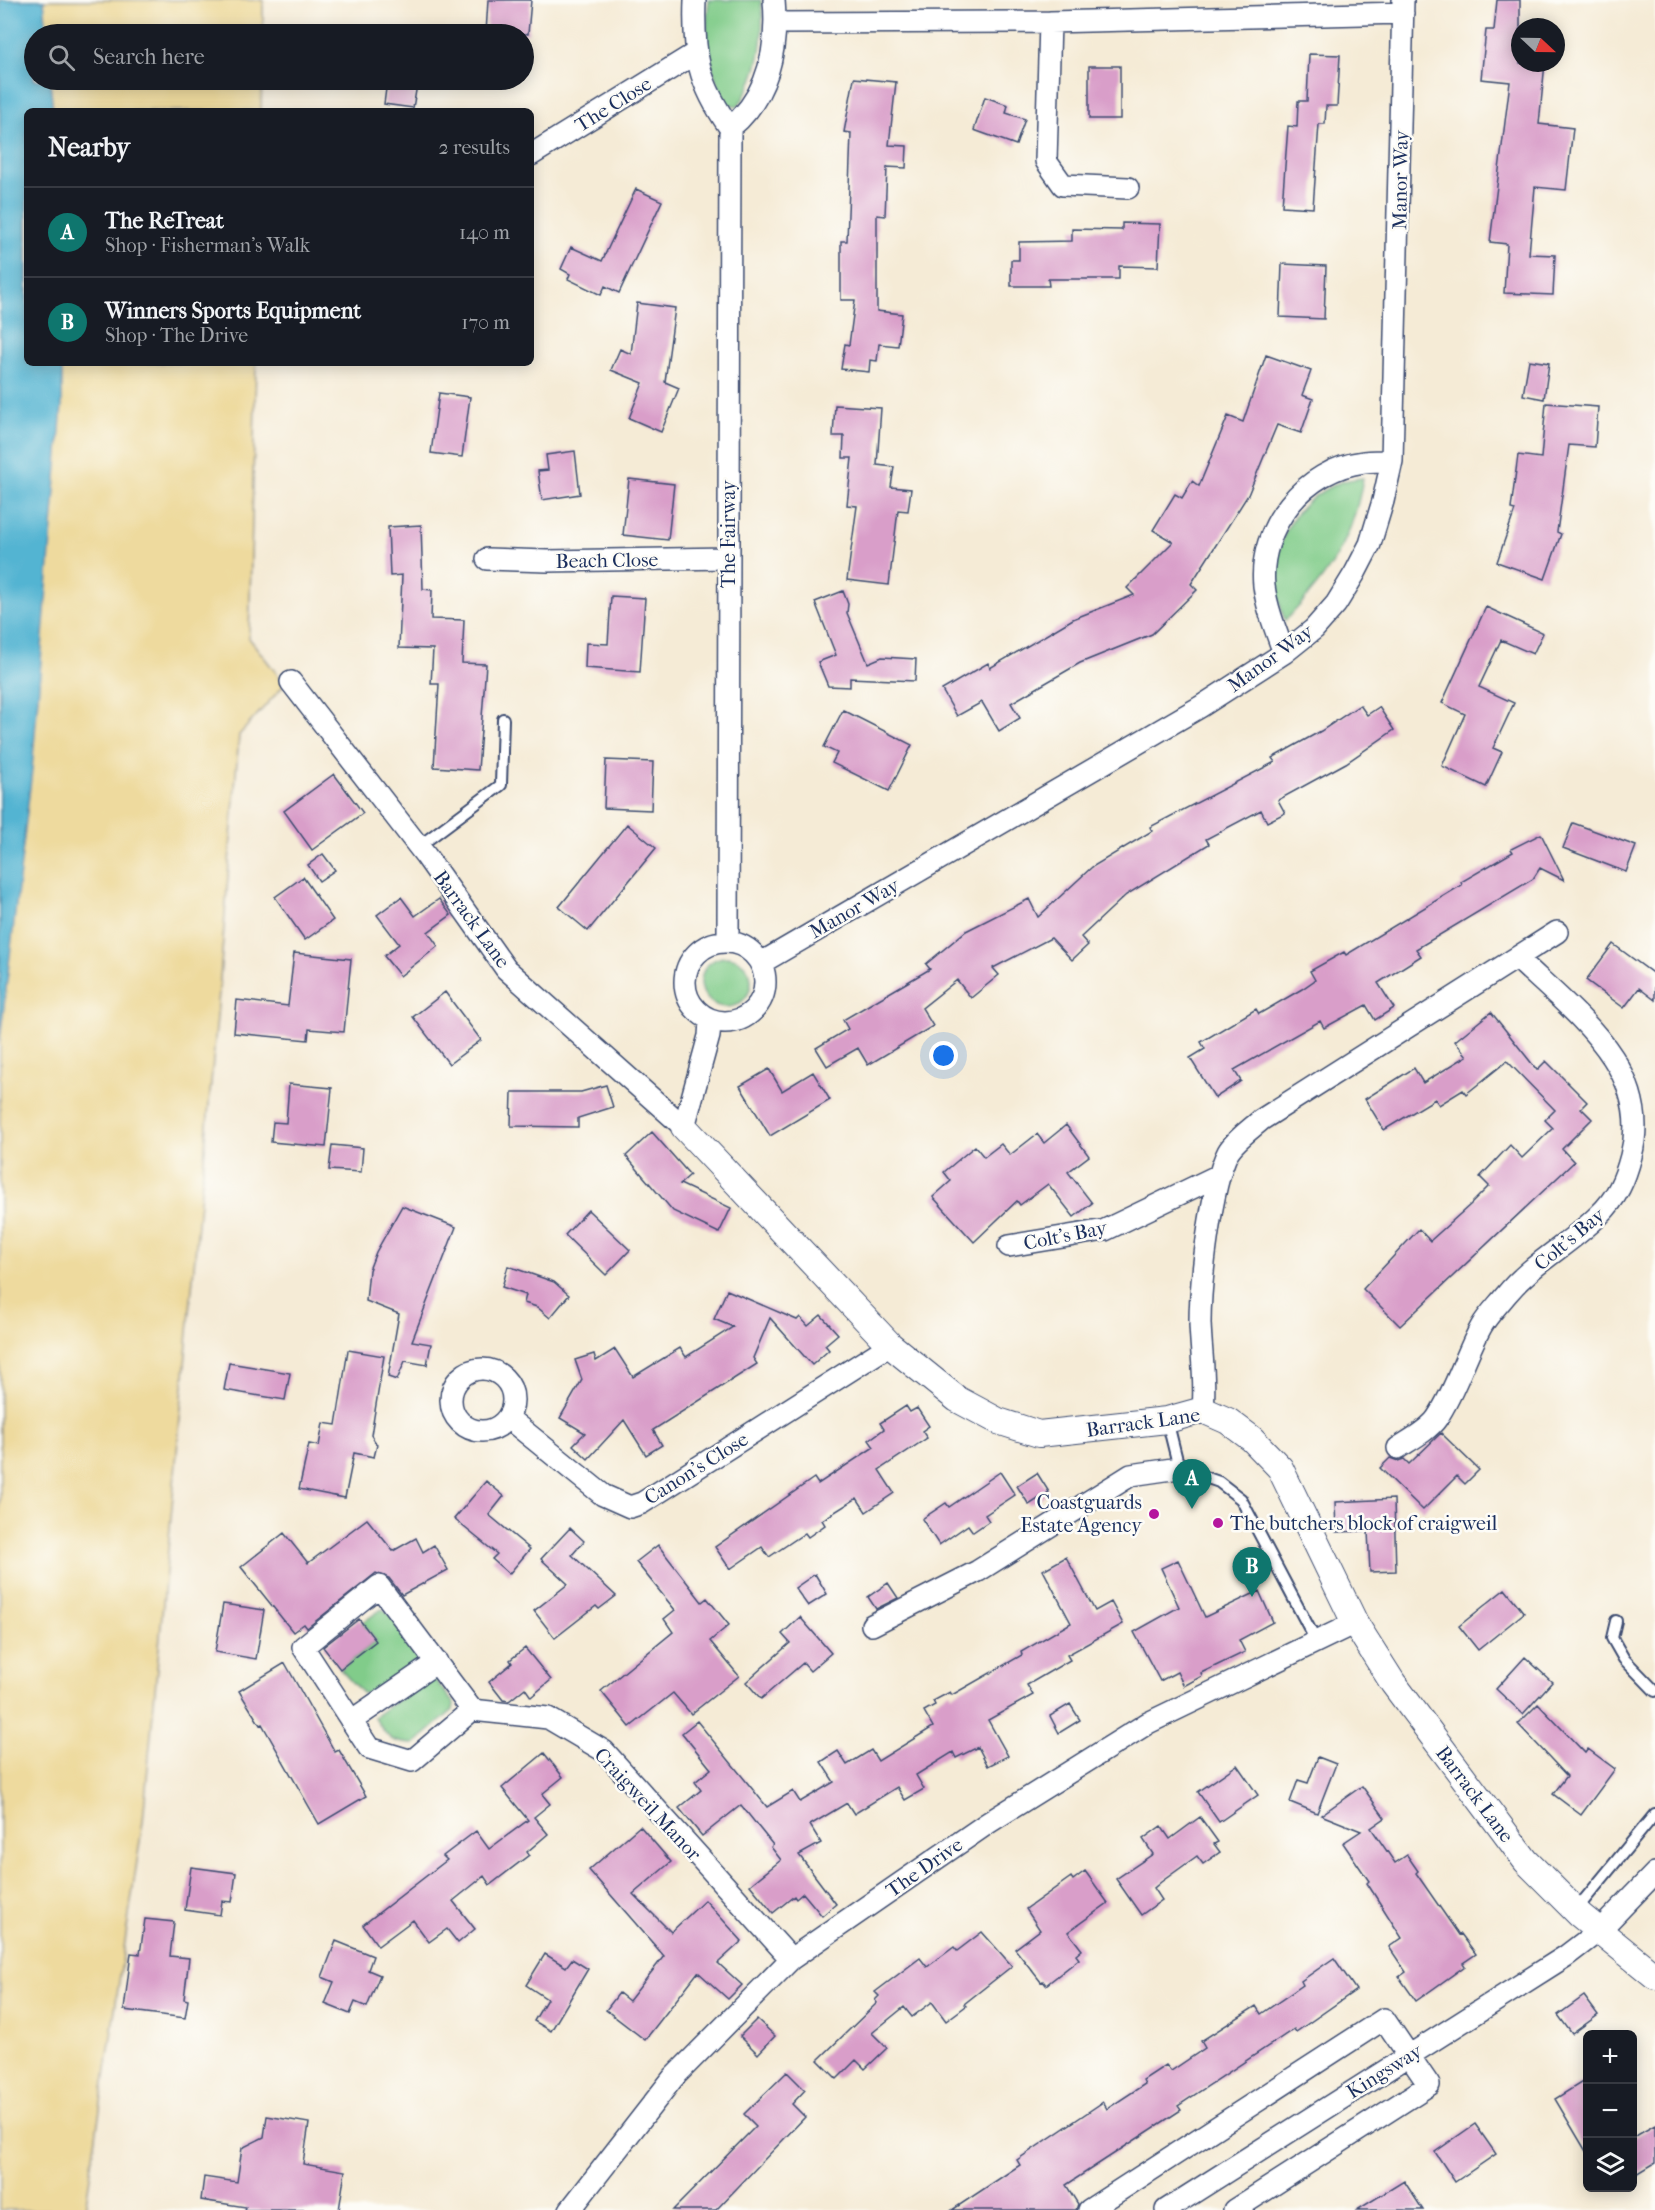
<!DOCTYPE html>
<meta charset="utf-8">
<style>
:root{--surface:#171b24;--page:#20242c;--text:#f1f3f6;--muted:#9ea1a6;--line:#363941;--accent:#0f766e}
body{margin:0;font-family:"IM FELL French Canon",serif;background:var(--page);color:var(--text)}
.controls{position:absolute;right:18px;bottom:18px;display:grid;overflow:hidden;border-radius:9px;box-shadow:0 3px 15px #0003}
.controls button{width:54px;height:54px;display:grid;place-items:center;padding:0;border:0;border-bottom:2px solid var(--line);background:var(--surface);color:var(--text);font:30px sans-serif}
.compass{position:absolute;left:1511px;top:18px;width:54px;height:54px;border-radius:50%;background:var(--surface);box-shadow:0 3px 15px #0003;rotate:112deg}
.you{position:absolute;left:944px;top:1056px;width:21px;height:21px;margin:-15px;border:4px solid #fff;border-radius:50%;background:#1a73e8;box-shadow:0 0 0 9px #1a73e833}
.badge{display:grid;place-items:center;width:39px;height:39px;border-radius:50%;background:var(--accent);color:#fff;font-size:20px;font-weight:700}
.pin{position:absolute;translate:-50% -50px;filter:drop-shadow(0 2px 3px #0008)}
.pin::after{content:'';position:absolute;top:32px;width:21px;height:18px;background:inherit;clip-path:polygon(0 0,100% 0,50% 100%)}
.list{margin:0;padding:0;list-style:none}
h2{display:flex;justify-content:space-between;align-items:center;height:78px;margin:0;padding:0 24px;font-size:26px}
h2 small{font-size:20px;font-weight:400;color:var(--muted)}
.list li{display:grid;grid-template-columns:39px 1fr auto;gap:18px;align-items:center;box-sizing:border-box;height:90px;padding:0 24px;border-top:2px solid var(--line)}
.list b{display:block;font-size:22px;white-space:nowrap}
.list p{margin:0;font-size:20px;white-space:nowrap;color:var(--muted)}
.list em{font-size:20px;font-style:normal;color:var(--muted)}
.icon{flex:none;width:33px;height:33px;fill:none;stroke:currentColor;stroke-width:2;stroke-linecap:round;stroke-linejoin:round}
.map{position:relative;flex:none;width:1655px;height:2210px;overflow:hidden}
.search{position:absolute;background:var(--surface);box-shadow:0 3px 15px #0003;left:24px;top:24px;width:510px;height:66px;display:flex;align-items:center;gap:15px;box-sizing:border-box;padding:0 21px;border-radius:33px;color:var(--muted);font-size:22px}
.panel{position:absolute;background:var(--surface);box-shadow:0 3px 15px #0003;left:24px;top:108px;width:510px;height:258px;border-radius:9px}
.map>svg:first-child{display:block}
.green{fill:#81cc8a;stroke:#4e7e74;stroke-width:1.5}
.sand{fill:#eeda9e;stroke:#84847e;stroke-width:1.5}
.water{fill:#53b4d2;stroke:#377298;stroke-width:1.5}
.building{fill:#d99ec9}
.lines{fill:none;stroke-linecap:round;stroke-linejoin:round}
.service-casing{stroke:#3c4b70;stroke-width:14}
.minor-casing{stroke:#3c4b70;stroke-width:24}
.tertiary-casing{stroke:#3c4b70;stroke-width:28}
.service{stroke:#fff;stroke-width:10}
.minor{stroke:#fff;stroke-width:21}
.tertiary{stroke:#fff;stroke-width:26}
.poi-dot{fill:#b5179e;stroke:#fdfcf7;stroke-width:2}
.labels{text-anchor:middle;stroke-width:5;stroke-linejoin:round;paint-order:stroke}
.street-label{font-size:20px;fill:#1b2f5e;stroke:#fdfcf7}
.poi-label{font-size:20px;fill:#1b2f5e;stroke:#fdfcf7;text-anchor:end}
</style>
<div class="map">
<svg width="1655" height="2210" viewBox="0 0 1655 2210">
<rect width="100%" height="100%" fill="#fdfcf7"/>
<filter id="ink" filterUnits="userSpaceOnUse"><feTurbulence type="fractalNoise" baseFrequency=".0167" numOctaves="2"/><feDisplacementMap in="SourceGraphic" scale="12" xChannelSelector="R" yChannelSelector="G"/><feConvolveMatrix kernelMatrix="1 2 1 2 8 2 1 2 1" color-interpolation-filters="sRGB"/></filter>
<filter id="wash" filterUnits="userSpaceOnUse"><feTurbulence type="fractalNoise" baseFrequency=".008" numOctaves="4" result="noise"/><feDisplacementMap in="SourceGraphic" scale="24" xChannelSelector="R" yChannelSelector="G"/><feGaussianBlur stdDeviation="1.35" result="paint"/><feColorMatrix in="noise" values="0 0 0 0 0 0 0 0 0 0 0 0 0 0 0 0 0 1.4 0 .05"/><feComposite in="paint" operator="in"/></filter>
<g filter="url(#wash)">
<rect width="100%" height="100%" fill="#f5ebd6"/>
<path class="green" d="M709,0H761C765,37 760,75 738,106L727,104C709,70 703,38 709,0Z
M1363,478C1353,541 1329,576 1285,621C1265,566 1279,510 1336,484C1344,480 1354,479 1363,478Z
M701 982a25 25 0 1 1 50 0a25 25 0 1 1-50 0Z
M382,1609L394,1617L419,1652L418,1661L371,1693H362L340,1669L376,1641L362,1623Z
M432,1676L454,1704L453,1710L414,1744C388,1743 388,1737 374,1717Z"/>
<path class="sand" d="M0,0H263V34H34V80H262L261,111H27V363H256L249,638L285,684L239,735L217,1017L143,1821L85,2210H0Z"/>
<path class="water" d="M0,0H44L47,34H34V80H50L53,111H27V363H62V405L32,770L0,1040Z"/>
<g id="blocks">
<path class="building" d="M488,0H531L528,34L486,33Z
M1497,0H1520V63H1545L1539,124L1573,128L1566,190L1535,187L1529,254L1555,255L1553,295L1504,293L1507,244L1490,242L1510,82L1481,79L1486,30H1494Z
M1309,54L1340,55L1337,106H1326L1325,124H1319L1313,208L1282,206L1288,126L1297,127L1298,101H1307Z
M1089,66H1120V119H1089Z
M854,78L896,82L889,145L907,146L906,168L887,167L885,216L877,215V311L902,314L898,346L879,344L877,361L870,360L869,372L841,369L845,344L849,345L855,300H841V241H847L851,133L844,132Z
M387,81L417,85L413,108L384,104Z
M985,97L1008,105L1006,113L1025,119L1016,145L974,130Z
M636,189L662,201L619,293L605,286L601,295L568,279L570,274L561,269L571,247L602,261Z
M1122,223L1160,224L1158,267L1119,266V279H1048L1049,286H1011V260H1019V242L1072,241V229L1122,230Z
M1282,264L1326,266L1324,319L1280,317Z
M637,303L675,308L665,382L679,388L661,432L629,418L643,383L611,370L620,349L631,354Z
M1266,355L1311,371L1302,395L1313,399L1301,433L1277,425L1248,495L1191,584L1197,590L1152,634L1080,663L1011,703L1020,718L999,731L982,702L957,716L942,690L988,663L990,668L1073,619L1134,595L1127,588L1173,542L1153,530L1175,494L1182,498L1192,481L1199,486L1228,416L1243,422Z
M1529,360L1549,363L1544,399L1523,395Z
M439,393L470,397L462,457L431,453Z
M1546,403L1598,407L1595,447L1569,445L1557,532L1561,534L1545,579L1497,562L1515,510L1511,509L1518,455L1541,458Z
M835,405L881,408L877,465L894,467L891,487L911,489L908,511L898,510L889,585L847,580L857,506L847,505L852,458H843L844,436H833Z
M575,451L580,494L542,500L538,471L548,470L546,455Z
M629,479L674,484L668,540L623,535Z
M421,525L423,589L432,590L431,619L464,620L462,663L486,664L478,770L434,767L439,684H431L433,649L399,648L402,575L390,576L388,527Z
M843,591L848,604L847,613L868,663L882,657L916,659L915,681L850,678V687L828,686L818,662L836,655L815,602Z
M611,596L645,598L640,672L585,668L586,643L608,644Z
M1486,607L1543,633L1533,654L1501,640L1479,687L1514,703L1493,748L1502,752L1486,787L1442,766L1465,714L1442,703Z
M1360,705L1367,715L1379,707L1394,730L1346,763L1278,800L1285,813L1267,822L1261,810L1206,839L1209,844L1126,895L1081,937L1088,945L1072,960L1051,938L993,968L999,975L971,998L957,980L922,1008L933,1026L868,1065L858,1048L827,1066L816,1048L848,1029L843,1020L930,969L926,964L966,931L1029,899L1038,917L1092,867L1152,831L1150,827L1275,762L1272,758L1321,731Z
M843,710L912,745L889,791L832,763L837,753L824,747Z
M606,760L653,762L651,810L604,808Z
M334,774L363,813L312,850L284,811Z
M1573,823L1636,846L1626,872L1563,848Z
M627,824L656,848L588,931L559,907Z
M1541,834L1564,880L1540,868L1533,879L1416,949L1421,956L1378,983L1394,1008L1375,1020L1366,1005L1324,1028L1320,1021L1234,1070L1241,1081L1215,1098L1190,1058L1205,1049L1201,1042L1256,1009L1259,1014L1302,989L1315,980L1310,971L1344,952L1346,955L1462,885L1461,882L1513,852L1511,849Z
M323,854L335,870L319,881L308,865Z
M303,877L333,920L305,940L275,897Z
M401,897L415,916L439,899L451,915L428,932L438,946L400,976L384,956L399,944L377,915Z
M1613,944L1655,975V1000L1639,988L1624,1008L1586,980Z
M294,953L351,959L344,1032L309,1029L308,1040L234,1033L237,1000L288,1006Z
M445,992L481,1040L449,1064L413,1017Z
M1491,1012L1537,1070L1546,1061L1587,1102L1581,1108L1592,1119L1562,1149L1574,1162L1400,1326L1363,1289L1419,1229L1430,1241L1470,1205L1489,1186L1480,1177L1510,1145L1522,1158L1553,1128L1545,1120L1555,1110L1507,1061L1466,1094L1463,1090L1439,1105L1435,1099L1384,1130L1365,1099L1414,1068L1423,1083L1467,1056L1455,1041Z
M769,1069L782,1091L813,1072L830,1100L770,1136L740,1086Z
M289,1084L332,1088L326,1147L271,1142L273,1122L286,1123Z
M606,1085L613,1107L578,1118V1127L511,1126L512,1092H581Z
M1066,1125L1089,1156L1068,1172L1092,1203L1074,1217L1048,1184L1020,1205L1017,1201L974,1242L933,1197L951,1181L944,1172L975,1146L984,1157L1001,1144L1010,1155L1037,1134L1044,1143Z
M652,1132L690,1175L680,1184L731,1208L719,1233L673,1211L626,1156Z
M332,1145L363,1148L361,1172L329,1170Z
M402,1206L456,1227L412,1341L431,1344L427,1365L405,1361L397,1380L388,1377L399,1314L366,1301L369,1270L376,1252Z
M588,1210L630,1250L606,1275L565,1235Z
M508,1266L554,1282L569,1295L550,1318L537,1307L524,1303L526,1295L502,1287Z
M727,1290L797,1320L800,1317L808,1326L821,1315L838,1334L825,1345L829,1350L812,1365L770,1318L753,1358L757,1364L653,1430L662,1445L646,1455L624,1420L588,1459L573,1445L585,1433L560,1418L582,1380L575,1360L594,1354L596,1361L615,1349L633,1377L680,1348L686,1357L733,1327L714,1319Z
M348,1350L384,1356L371,1435L377,1445L374,1457L354,1453L345,1498L299,1489L309,1444L319,1446L323,1423L336,1425Z
M229,1363L290,1373L285,1400L224,1390Z
M906,1406L910,1412L917,1408L929,1426L922,1431L927,1438L879,1470L894,1493L866,1512L857,1498L822,1520L825,1525L808,1537L805,1533L769,1557L762,1547L730,1569L715,1547L814,1478L818,1484L874,1447L869,1440L884,1429L880,1423Z
M1441,1433L1479,1470L1465,1484L1457,1476L1423,1510L1380,1468L1390,1458L1398,1461L1404,1459L1409,1464Z
M1000,1472L1015,1495L985,1515L989,1521L973,1532L968,1525L939,1545L922,1519L946,1503L949,1507Z
M1037,1473L1049,1492L1029,1505L1017,1486Z
M486,1481L504,1496L489,1515L530,1549L509,1574L492,1559L497,1554L454,1519Z
M1394,1499L1396,1571L1370,1572L1368,1531L1336,1532L1335,1502Z
M367,1519L393,1551L416,1538L423,1552L434,1545L448,1570L402,1595L389,1578L376,1573L307,1628L304,1624L293,1632L241,1567L284,1533L308,1563Z
M570,1528L584,1541L572,1555L616,1596L599,1609L596,1606L555,1638L534,1611L568,1584L541,1559Z
M658,1545L702,1602L707,1598L729,1625L710,1641L739,1676L691,1714L673,1693L630,1727L601,1691L673,1632L664,1619L675,1610L636,1562Z
M1066,1557L1095,1611L1111,1602L1123,1624L1067,1655L1070,1660L1027,1685L1033,1695L988,1720L1008,1756L988,1766L978,1747L956,1758L953,1752L916,1775L924,1789L905,1800L897,1787L854,1814L847,1803L810,1825L821,1843L799,1855L836,1904L822,1916L803,1893L796,1899L794,1896L773,1913L750,1885L781,1860L771,1847L773,1845L741,1805L702,1836L679,1808L701,1790L695,1782L711,1769L682,1733L697,1721L767,1807L793,1791L800,1802L834,1782L821,1762L838,1751L847,1765L871,1750L878,1761L933,1727L924,1711L935,1705L933,1701L950,1692L952,1695L1022,1655L1021,1652L1071,1623L1043,1570Z
M1178,1560L1205,1617L1259,1591L1273,1622L1239,1640L1245,1652L1201,1673L1202,1676L1184,1686L1177,1672L1160,1681L1134,1632L1179,1607L1161,1568Z
M815,1574L827,1594L808,1606L795,1588Z
M888,1583L898,1598L876,1609L868,1597Z
M1505,1589L1524,1613L1478,1650L1459,1626Z
M223,1604L264,1610L256,1659L215,1652Z
M800,1617L831,1653L810,1671L803,1663L761,1699L746,1682L790,1643L782,1634Z
M359,1619L376,1641L340,1669L323,1647Z
M525,1648L551,1680L531,1697L525,1688L509,1701L503,1700L489,1682L512,1663L510,1660Z
M1525,1657L1552,1682L1523,1714L1496,1689Z
M285,1663L335,1752L339,1750L366,1796L319,1824L262,1724L260,1725L239,1691Z
M1070,1704L1080,1720L1059,1733L1050,1716Z
M1538,1704L1585,1753L1588,1749L1615,1769L1581,1815L1553,1794L1567,1776L1518,1724Z
M544,1753L563,1777L542,1794L550,1804L534,1817L548,1834L527,1852L529,1855L490,1885L484,1876L453,1901L475,1929L458,1943L447,1929L429,1942L413,1920L378,1946L363,1925L447,1860L443,1856L476,1831L489,1849L528,1820L502,1788Z
M1318,1757L1336,1764L1317,1813L1290,1802L1298,1780L1308,1783Z
M1237,1765L1258,1795L1219,1822L1198,1792Z
M1362,1786L1385,1818L1371,1828L1395,1863L1407,1855L1418,1871L1416,1873L1459,1935L1461,1934L1476,1954L1463,1963L1465,1966L1416,2001L1399,1977L1406,1972L1389,1947L1402,1938L1367,1883L1369,1881L1343,1843L1361,1831L1321,1815Z
M1200,1817L1218,1842L1214,1844L1220,1852L1203,1864L1197,1856L1161,1882L1154,1888L1162,1900L1141,1915L1116,1879L1153,1854L1143,1839L1161,1826L1170,1839Z
M640,1826L671,1862L633,1894L671,1932L705,1900L742,1941L718,1963L742,1985L728,1999L698,1972L645,2040L606,2010L619,1993L629,2001L664,1956L589,1870Z
M191,1867L236,1873L232,1902L222,1901L220,1915L185,1910Z
M1085,1871L1108,1903L1068,1932L1082,1950L1076,1955L1079,1959L1046,1985L1043,1981L1041,1982L1015,1949L1040,1930L1026,1909L1071,1877L1073,1880Z
M145,1919L174,1922L170,1956L189,1958L184,1999L188,2000L185,2018L124,2010L131,1953L140,1954Z
M982,1932L1012,1966L964,2004L966,2006L946,2021L932,2002L912,2017L904,2007L872,2033L887,2048L865,2069L856,2060L837,2079L818,2060L877,2003L875,2000L879,1996L875,1992L920,1958L927,1967L954,1947L957,1951Z
M336,1941L373,1956L368,1970L380,1975L367,2007L355,2002L350,2014L325,2004L334,1982L322,1977Z
M545,1954L566,1967L572,1959L588,1969L551,2031L534,2021L547,1999L526,1985Z
M1334,1958L1356,1990L1296,2032L1294,2029L1178,2106L1181,2110L1066,2185L1078,2204L1076,2210H952L1020,2165L1017,2160L1103,2102L1107,2109L1145,2084L1143,2080L1166,2065L1171,2071L1205,2048L1201,2041L1256,2006L1261,2014L1303,1985L1301,1981Z
M1584,1996L1598,2015L1572,2034L1558,2015Z
M757,2019L775,2036L758,2054L740,2036Z
M787,2072L805,2090L792,2104L805,2117L716,2210H673L756,2126L744,2114Z
M1587,2079V2153L1555,2099Z
M267,2116L309,2123L303,2164L345,2171L339,2210H245L246,2207L201,2200L204,2177L237,2182L242,2148L264,2137Z
M1475,2124L1496,2154L1455,2182L1435,2152Z
M1655,2125V2163L1632,2177V2138Z
M1404,2181L1423,2210H1357Z"/>
</g>
</g>
<g filter="url(#ink)">
<use href="#blocks" fill-opacity="0" stroke="#3c4b70" stroke-width="1.5"/>
<g class="lines">
<g class="service-casing">
<path id="service" d="M418,847L501,785L503,719
M1167,1420L1179,1468L1219,1482L1241,1499L1316,1641
M1616,1621L1612,1638L1624,1659L1655,1691
M1576,1910L1655,1814"/>
</g>
<g class="minor-casing">
<path id="minor" d="M695,0C693,54 698,83 730,128C769,96 778,48 774,0
M1050,22L1046,161L1063,185L1128,188
M775,23L1050,22L1403,13
M531,155L694,54
M487,559L547,561L728,558
M1284,653C1276,631 1267,609 1264,586C1258,527 1305,469 1364,462C1373,461 1383,461 1392,461
M291,682L426,856L506,969L684,1127L709,1036L710,1021
M728,941L730,128
M685 982a40 40 0 1 1 80 0a40 40 0 1 1-80 0Z
M761,963L1200,707L1284,653L1314,629L1336,604L1355,573L1370,544L1383,501L1392,461L1403,0
M1009,1246L1105,1230L1217,1176
M451 1400a31 31 0 1 1 62 0a31 31 0 1 1-62 0Z
M1203,1410C1206,1380 1201,1353 1200,1323C1200,1284 1211,1185 1228,1152C1235,1140 1251,1129 1261,1120L1557,932
M508,1418L603,1495L630,1507L642,1503L890,1345
M1398,1448C1410,1440 1429,1430 1437,1418C1456,1390 1465,1356 1481,1327C1487,1316 1498,1305 1506,1295C1532,1263 1570,1244 1599,1215C1617,1198 1625,1179 1631,1156C1654,1069 1573,1012 1518,959
M872,1625L978,1571L1131,1475L1179,1468
M472,1710L412,1761L369,1748L303,1647L379,1586L472,1710L548,1718L604,1751L791,1959
M351,1721L437,1662
M570,2210L673,2078L791,1959L988,1823L1148,1723L1355,1623
M1089,2210L1384,2019L1429,2085L1234,2210
M1166,2210L1566,1956L1600,1930L1655,1873"/>
</g>
<g class="tertiary-casing">
<path id="tertiary" d="M684,1127L890,1345L957,1399L998,1421L1039,1434L1167,1420L1203,1410L1228,1421L1252,1439L1280,1468L1355,1623L1393,1683L1526,1861L1580,1915L1655,1976"/>
</g>
<use href="#service" class="service"/>
<use href="#minor" class="minor"/>
<use href="#tertiary" class="tertiary"/>
</g>
</g>
<g class="poi-dot">
<circle cx="1154" cy="1514" r="6"/>
<circle cx="1218" cy="1523" r="6"/>
</g>
<g class="labels">
<g class="street-label">
<text transform="translate(613 104) rotate(-32)" y="7">The Close</text>
<text transform="translate(1400 180) rotate(-89)" y="7">Manor Way</text>
<text transform="translate(728 534) rotate(-90)" y="7">The Fairway</text>
<text transform="translate(607 560) rotate(-1)" y="7">Beach Close</text>
<text transform="translate(1270 658) rotate(-36)" y="7">Manor Way</text>
<text transform="translate(854 908) rotate(-30)" y="7">Manor Way</text>
<text transform="translate(472 919) rotate(54)" y="7">Barrack Lane</text>
<text transform="translate(1065 1235) rotate(-11)" y="7">Colt's Bay</text>
<text transform="translate(1569 1239) rotate(-40)" y="7">Colt's Bay</text>
<text transform="translate(1143 1422) rotate(-8)" y="7">Barrack Lane</text>
<text transform="translate(696 1468) rotate(-32)" y="7">Canon's Close</text>
<text transform="translate(1475 1794) rotate(53)" y="7">Barrack Lane</text>
<text transform="translate(648 1804) rotate(47)" y="7">Craigweil Manor</text>
<text transform="translate(924 1867) rotate(-35)" y="7">The Drive</text>
<text transform="translate(1384 2071) rotate(-32)" y="7">Kingsway</text>
</g>
<g class="poi-label">
<text x="1142" y="1509">Coastguards<tspan x="1142" dy="23">Estate Agency</tspan></text>
<text x="1230" y="1530" text-anchor="start">The butchers block of craigweil</text>
</g>
</g>
</svg>
<div class="controls">
<button>+</button>
<button>−</button>
<button><svg class="icon" aria-label="layers" viewBox="0 0 24 24"><path d="M12 4l9 5-9 5-9-5zM3 14l9 5 9-5"/></svg></button>
</div>
<svg class="compass" viewBox="-18 -18 36 36"><path d="M0-13l5 13h-10z" fill="#e53935"/><path d="M0 13l5-13h-10z" fill="#9ea1a6"/></svg>
<div class="you"></div>
<div class="pin badge" style="left:1192px;top:1509px">A</div>
<div class="pin badge" style="left:1252px;top:1597px">B</div>
<div class="search"><svg class="icon" aria-label="search" viewBox="0 0 24 24"><circle cx="10" cy="10" r="6"/><path d="M15 15l6 6"/></svg>Search here</div>
<section class="panel">
<h2>Nearby<small>2 results</small></h2>
<ul class="list">
<li><span class="badge">A</span><div><b>The ReTreat</b><p>Shop · Fisherman's Walk</p></div><em>140 m</em></li>
<li><span class="badge">B</span><div><b>Winners Sports Equipment</b><p>Shop · The Drive</p></div><em>170 m</em></li>
</ul>
</section>
</div>
